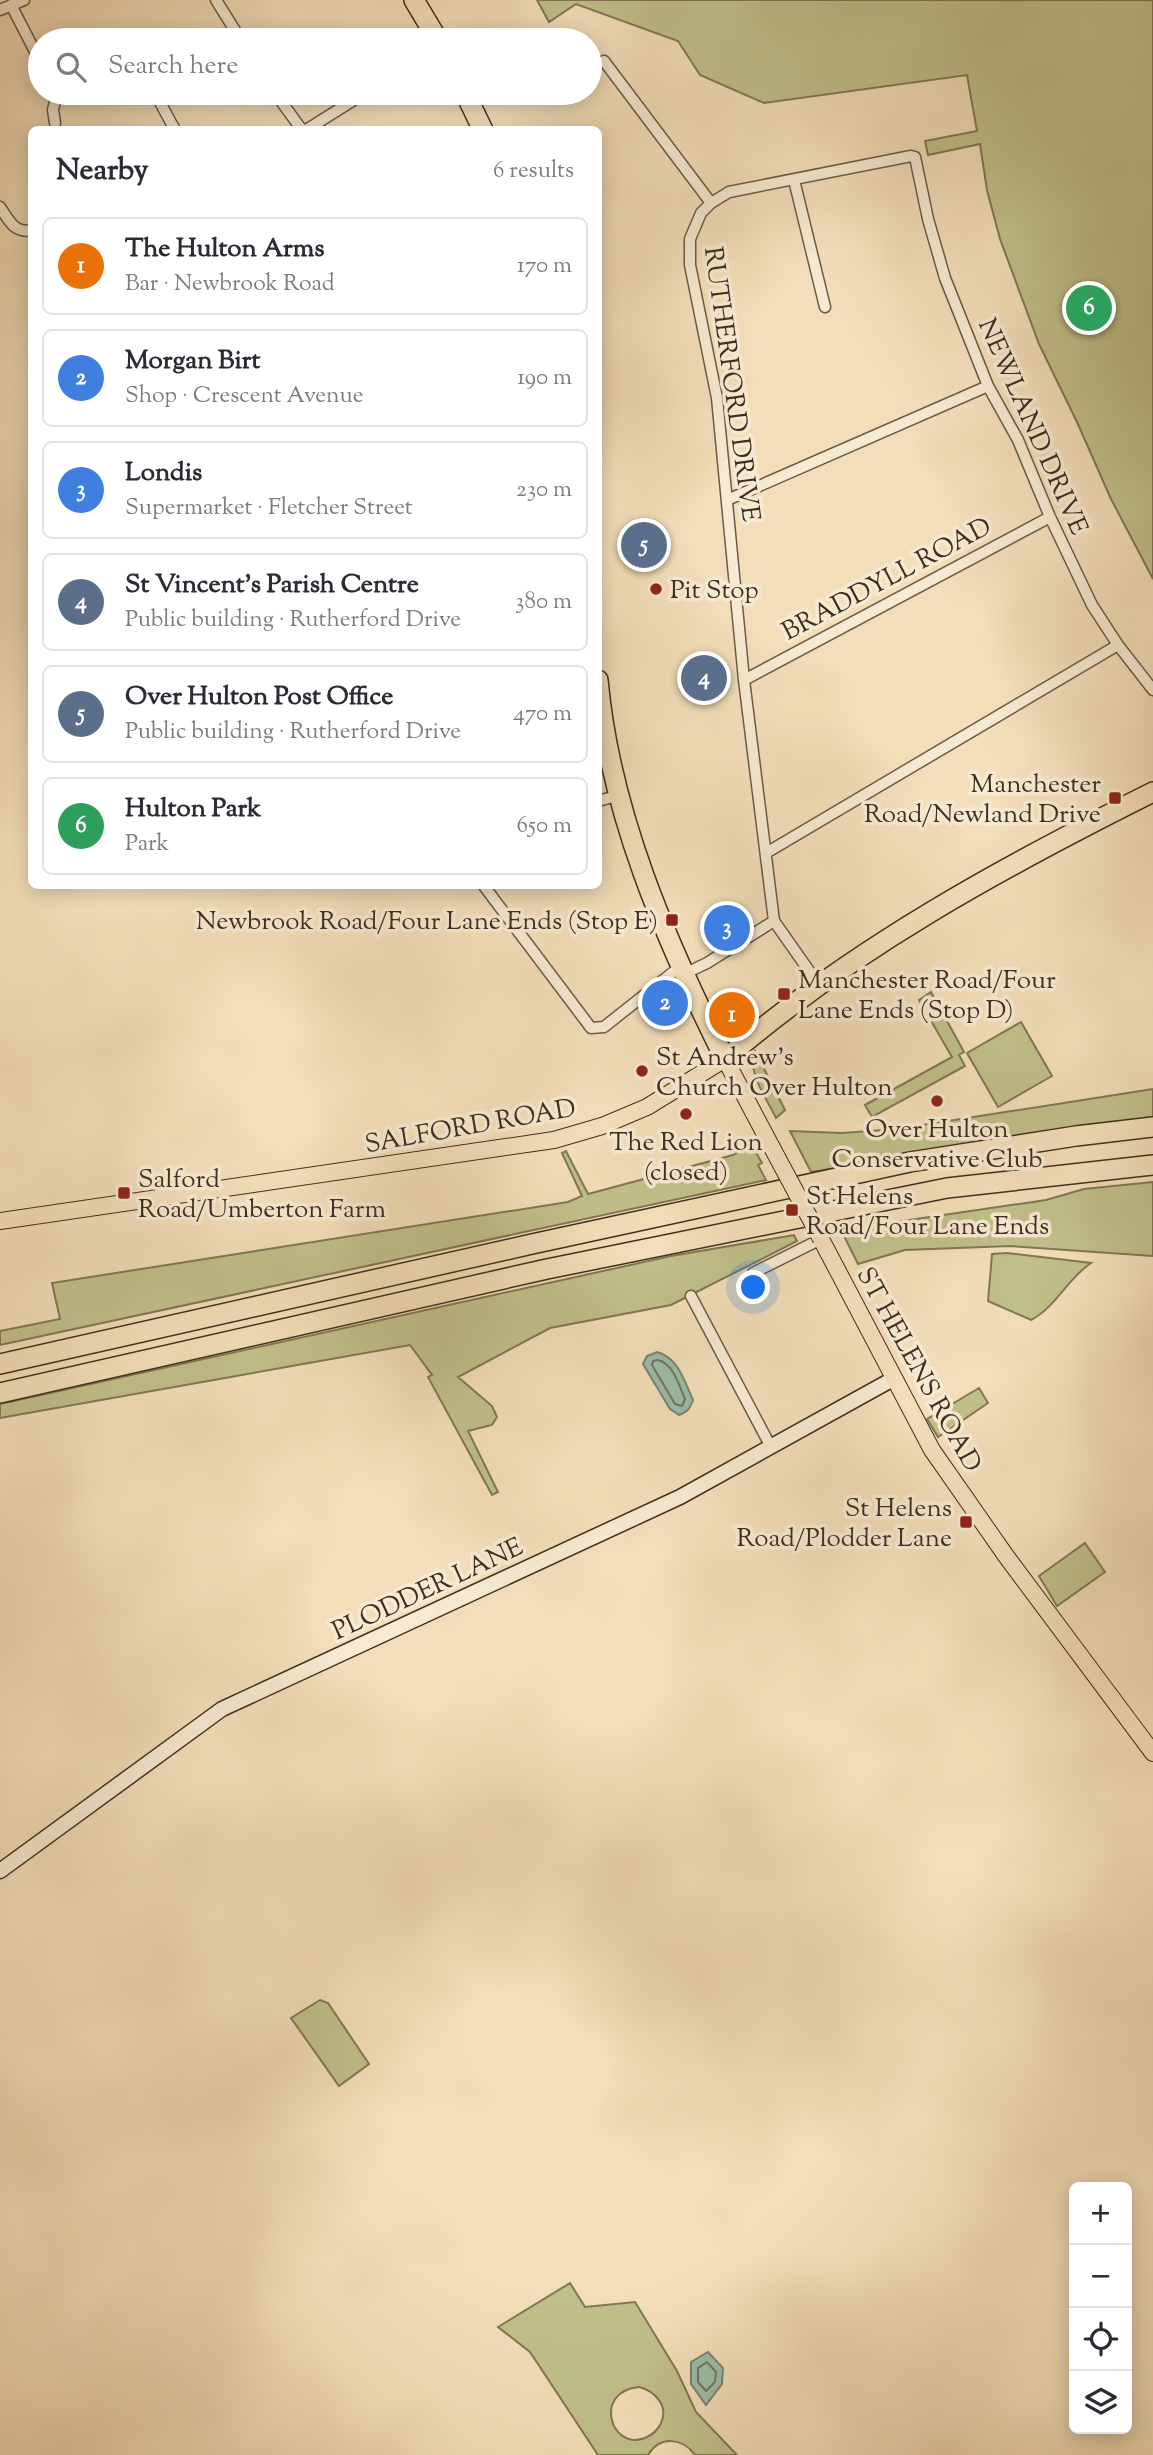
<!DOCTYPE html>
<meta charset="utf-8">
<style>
:root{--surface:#fff;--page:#f7f7f7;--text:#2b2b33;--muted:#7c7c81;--line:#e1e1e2;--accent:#ea580c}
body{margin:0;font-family:"Sorts Mill Goudy",serif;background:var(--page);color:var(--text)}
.controls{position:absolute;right:21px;bottom:21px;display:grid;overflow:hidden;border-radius:10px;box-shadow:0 4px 18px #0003}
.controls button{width:63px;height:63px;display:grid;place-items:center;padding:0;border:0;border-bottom:2px solid var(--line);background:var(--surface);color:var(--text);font:35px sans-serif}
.you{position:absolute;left:754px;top:1288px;width:24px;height:24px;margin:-18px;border:5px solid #fff;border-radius:50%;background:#1a73e8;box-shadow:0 0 0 10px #1a73e833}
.badge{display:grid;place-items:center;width:46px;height:46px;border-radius:50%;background:var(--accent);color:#fff;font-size:23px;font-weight:700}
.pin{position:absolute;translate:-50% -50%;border:4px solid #fff;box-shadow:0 2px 7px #0006}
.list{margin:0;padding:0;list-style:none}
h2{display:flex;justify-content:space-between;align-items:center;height:91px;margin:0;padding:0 28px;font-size:30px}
h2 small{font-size:23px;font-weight:400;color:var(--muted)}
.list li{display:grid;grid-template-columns:46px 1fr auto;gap:21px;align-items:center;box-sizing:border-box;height:98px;margin:0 14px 14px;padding:0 14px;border:2px solid var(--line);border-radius:10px}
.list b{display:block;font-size:26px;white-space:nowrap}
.list p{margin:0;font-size:23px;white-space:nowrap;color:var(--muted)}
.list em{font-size:23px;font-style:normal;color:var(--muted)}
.icon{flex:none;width:38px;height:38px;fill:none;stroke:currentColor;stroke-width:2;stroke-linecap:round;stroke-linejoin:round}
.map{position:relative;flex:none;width:1153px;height:2455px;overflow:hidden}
.search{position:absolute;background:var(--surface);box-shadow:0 4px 18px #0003;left:28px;top:28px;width:574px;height:77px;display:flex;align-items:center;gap:18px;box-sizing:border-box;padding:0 24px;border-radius:38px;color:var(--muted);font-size:26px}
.panel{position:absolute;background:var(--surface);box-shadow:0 4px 18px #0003;left:28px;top:126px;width:574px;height:763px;border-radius:10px}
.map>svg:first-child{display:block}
.green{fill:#c0c08b;stroke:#807754;stroke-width:2;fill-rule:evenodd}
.water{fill:#9dbda9;stroke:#778471;stroke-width:2}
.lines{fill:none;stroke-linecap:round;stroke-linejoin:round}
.shore{stroke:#6e7664;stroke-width:2}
.street-casing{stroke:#6c5a45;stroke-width:13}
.secondary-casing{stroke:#3f2e1e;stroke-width:17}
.primary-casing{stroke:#3f2e1e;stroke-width:18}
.highway-casing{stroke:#3f2e1e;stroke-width:22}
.street{stroke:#f7ead2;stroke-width:10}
.secondary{stroke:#f7ead2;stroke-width:14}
.primary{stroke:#f3deb9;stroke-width:16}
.highway{stroke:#f3deb9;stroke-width:19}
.primary-bridge-casing{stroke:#3f2e1e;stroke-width:18;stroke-linecap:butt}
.primary-bridge{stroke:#f3deb9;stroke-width:16}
.poi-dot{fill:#8f2418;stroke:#f7ead2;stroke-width:2.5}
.labels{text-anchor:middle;stroke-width:7;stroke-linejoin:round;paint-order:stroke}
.street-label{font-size:26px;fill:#3f2e1e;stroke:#f7ead2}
.poi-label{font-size:26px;fill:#3f2e1e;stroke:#f7ead2;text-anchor:start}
</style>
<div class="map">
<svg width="1153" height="2455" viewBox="0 0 1153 2455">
<rect width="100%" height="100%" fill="#f3deb9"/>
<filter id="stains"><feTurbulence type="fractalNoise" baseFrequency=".00286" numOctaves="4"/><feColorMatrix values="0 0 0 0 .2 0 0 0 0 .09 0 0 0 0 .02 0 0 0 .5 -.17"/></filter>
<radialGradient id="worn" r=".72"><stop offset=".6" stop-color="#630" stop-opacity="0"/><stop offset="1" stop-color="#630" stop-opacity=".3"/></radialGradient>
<path class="green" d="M537,0H1153V579L1111,499L1077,422L1039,344L1000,239L987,190L980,144L928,155L925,141L977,131L967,75L764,103L700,75L678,41L576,4L549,22Z
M931,992L964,1052L959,1055L965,1066L872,1117L865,1105L952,1057L919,1000Z
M1021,1022L1052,1076L998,1107L967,1053Z
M755,1051L785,1110L776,1118C767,1099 746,1071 755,1051Z
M1153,1089V1119L811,1172L790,1131L842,1133L897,1129Z
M751,1144L762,1163L758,1165L766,1180L0,1345V1331L60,1319L52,1283L568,1202L582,1196L562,1153L566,1151L588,1194L733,1155Z
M1153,1182V1256L1010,1246L905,1250L858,1264L841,1230L1046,1200L1084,1189Z
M794,1235L797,1241L671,1305L550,1328L458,1377L492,1406L497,1417L492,1425L468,1431L498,1492L492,1495L428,1377L432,1375L410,1345L0,1418V1404L671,1256Z
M1007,1253L1091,1263C1067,1279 1056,1307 1031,1320L988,1301L992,1254Z
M979,1388L988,1403L938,1437L927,1419Z
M1085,1543L1105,1572L1057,1606L1039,1576Z
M320,2000L328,2003L369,2064L339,2086L291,2018Z
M570,2283L585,2307L635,2302L677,2371L696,2412L737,2455H695C683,2438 660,2435 648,2455H598L530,2352L498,2327ZM639,2387C655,2391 669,2406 661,2423C658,2430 652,2435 645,2438C610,2451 593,2391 639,2387Z"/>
<path class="water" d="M657,1352C679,1358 684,1381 693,1400C690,1408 688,1412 679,1415L670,1409L643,1364L647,1356Z
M708,2352L723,2368L722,2384L706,2405L691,2384V2362Z"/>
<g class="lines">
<path class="shore" d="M658,1360C674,1364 679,1386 685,1399L682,1406L675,1404L652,1365L653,1361Z
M707,2362L716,2372L715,2382L706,2391L698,2382V2368Z"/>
<g class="street-casing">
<path id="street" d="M216,0L241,40
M11,5L40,61
M0,10L24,0
M604,61L711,203
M155,93L175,130
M275,93L302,130
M55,123L53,110L57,93
M306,130L365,93
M794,180L825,307
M0,207C9,220 14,234 32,230
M727,500L988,386
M744,680L1050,517
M598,801L620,795
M766,853L1118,645
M484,886L591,1028L604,1027L681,966
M684,974L707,963L774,921
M819,985L774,921L744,680L717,398L690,265V239L701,213L711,203L729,192L911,156L915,157L928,219L945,278L988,386L1018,440L1050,517L1092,605L1118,645L1153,690
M753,1273L821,1239
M691,1296L771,1447"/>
</g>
<g class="secondary-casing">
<path id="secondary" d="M0,1871L222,1709L680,1497L893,1379"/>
</g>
<g class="primary-casing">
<path id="primary" d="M0,1221L554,1140L602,1126L647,1107L725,1059L777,1157
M821,1239L932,1450L1006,1556L1153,1753"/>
</g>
<g class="highway-casing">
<path id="highway" d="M414,0L438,40
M465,93L483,130
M598,680C610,813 666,941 725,1059C852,949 1003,867 1153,792
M0,1364L532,1244L910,1162L1076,1136L1153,1127
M0,1393L547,1269L947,1188L1153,1165"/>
</g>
<use href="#street" class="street"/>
<use href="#secondary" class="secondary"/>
<use href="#primary" class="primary"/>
<use href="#highway" class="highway"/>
<g class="primary-bridge-casing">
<path id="primary-bridge" d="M777,1157L821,1239"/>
</g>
<use href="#primary-bridge" class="primary-bridge"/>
</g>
<g class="poi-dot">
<circle cx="656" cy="589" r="7"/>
<rect x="1108" y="791" width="14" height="14" rx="3.5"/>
<rect x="665" y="913" width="14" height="14" rx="3.5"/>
<rect x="777" y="987" width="14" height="14" rx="3.5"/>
<circle cx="642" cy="1071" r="7"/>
<circle cx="937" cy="1101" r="7"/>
<circle cx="686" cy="1114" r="7"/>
<rect x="117" y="1186" width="14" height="14" rx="3.5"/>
<rect x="785" y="1203" width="14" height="14" rx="3.5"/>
<rect x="959" y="1515" width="14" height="14" rx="3.5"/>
</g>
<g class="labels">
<g class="street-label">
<text transform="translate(733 384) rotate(82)" y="9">RUTHERFORD DRIVE</text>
<text transform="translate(1034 426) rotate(66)" y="9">NEWLAND DRIVE</text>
<text transform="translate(886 578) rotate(-28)" y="9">BRADDYLL ROAD</text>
<text transform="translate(470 1125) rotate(-10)" y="9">SALFORD ROAD</text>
<text transform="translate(920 1369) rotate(61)" y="9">ST HELENS ROAD</text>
<text transform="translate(427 1588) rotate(-25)" y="9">PLODDER LANE</text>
</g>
<g class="poi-label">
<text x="670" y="598">Pit Stop</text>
<text x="1101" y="792" text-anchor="end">Manchester<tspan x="1101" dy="30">Road/Newland Drive</tspan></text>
<text x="658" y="929" text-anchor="end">Newbrook Road/Four Lane Ends (Stop E)</text>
<text x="798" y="988">Manchester Road/Four<tspan x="798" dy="30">Lane Ends (Stop D)</tspan></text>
<text x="656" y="1065">St Andrew's<tspan x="656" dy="30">Church Over Hulton</tspan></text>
<text x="937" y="1137" text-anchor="middle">Over Hulton<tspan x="937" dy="30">Conservative Club</tspan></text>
<text x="686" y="1150" text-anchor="middle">The Red Lion<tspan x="686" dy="30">(closed)</tspan></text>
<text x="138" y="1187">Salford<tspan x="138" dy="30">Road/Umberton Farm</tspan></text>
<text x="806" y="1204">St Helens<tspan x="806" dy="30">Road/Four Lane Ends</tspan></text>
<text x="952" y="1516" text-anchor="end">St Helens<tspan x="952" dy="30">Road/Plodder Lane</tspan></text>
</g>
</g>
<rect width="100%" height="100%" filter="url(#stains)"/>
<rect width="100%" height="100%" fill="url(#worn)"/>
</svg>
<div class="controls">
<button>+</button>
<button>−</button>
<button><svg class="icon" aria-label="locate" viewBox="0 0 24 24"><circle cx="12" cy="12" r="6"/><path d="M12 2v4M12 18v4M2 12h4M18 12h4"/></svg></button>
<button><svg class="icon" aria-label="layers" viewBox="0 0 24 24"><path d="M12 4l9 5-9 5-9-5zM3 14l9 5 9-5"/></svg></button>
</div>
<div class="you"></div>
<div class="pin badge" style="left:732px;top:1015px;background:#e8710a">1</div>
<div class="pin badge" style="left:665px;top:1003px;background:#3f7fe0">2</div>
<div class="pin badge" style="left:727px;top:928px;background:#3f7fe0">3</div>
<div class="pin badge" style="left:704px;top:678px;background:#5c6f8a">4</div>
<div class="pin badge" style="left:644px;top:545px;background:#5c6f8a">5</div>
<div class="pin badge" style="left:1089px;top:308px;background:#2e9e5b">6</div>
<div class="search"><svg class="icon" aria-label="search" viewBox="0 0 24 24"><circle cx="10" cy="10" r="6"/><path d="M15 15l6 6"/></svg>Search here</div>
<section class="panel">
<h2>Nearby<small>6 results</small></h2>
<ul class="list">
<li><span class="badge" style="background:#e8710a">1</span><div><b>The Hulton Arms</b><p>Bar · Newbrook Road</p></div><em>170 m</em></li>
<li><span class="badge" style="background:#3f7fe0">2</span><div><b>Morgan Birt</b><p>Shop · Crescent Avenue</p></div><em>190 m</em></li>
<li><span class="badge" style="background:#3f7fe0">3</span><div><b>Londis</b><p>Supermarket · Fletcher Street</p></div><em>230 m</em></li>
<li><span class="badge" style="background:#5c6f8a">4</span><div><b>St Vincent's Parish Centre</b><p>Public building · Rutherford Drive</p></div><em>380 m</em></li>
<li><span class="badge" style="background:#5c6f8a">5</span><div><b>Over Hulton Post Office</b><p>Public building · Rutherford Drive</p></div><em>470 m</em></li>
<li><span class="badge" style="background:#2e9e5b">6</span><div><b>Hulton Park</b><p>Park</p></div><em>650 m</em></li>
</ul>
</section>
</div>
